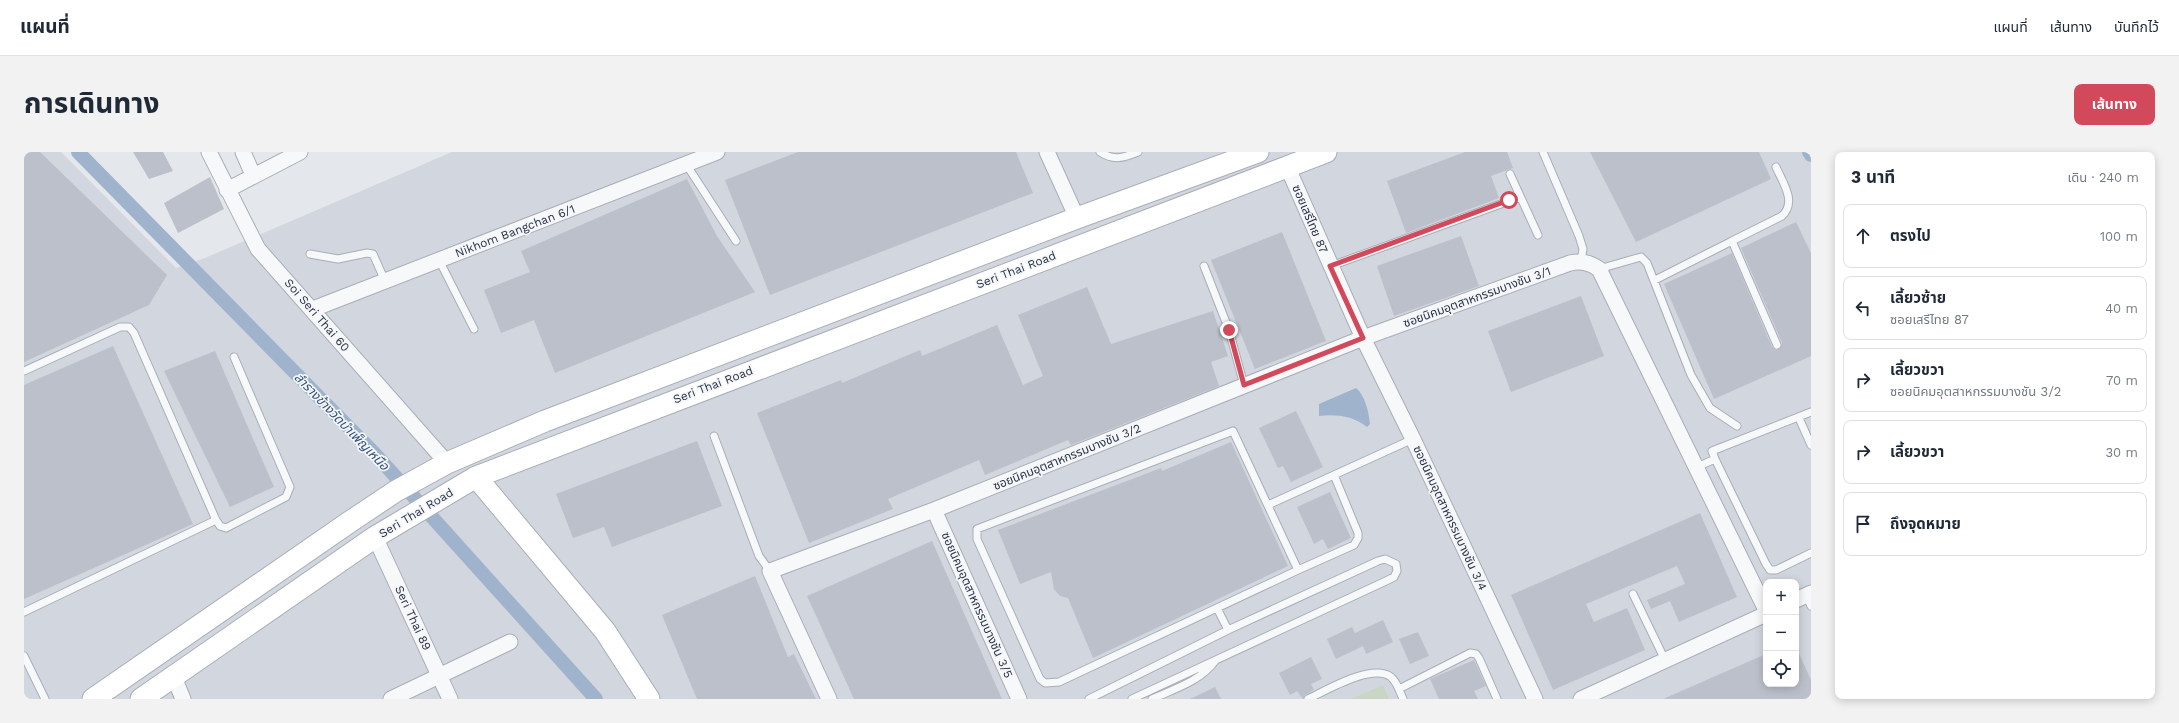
<!DOCTYPE html>
<html lang="th">
<meta charset="utf-8">
<style>
:root{--surface:#fff;--page:#f2f2f3;--text:#1f2937;--muted:#747a83;--line:#e0e1e3;--accent:#d1495b}
body{margin:0;font-family:"Work Sans","Noto Sans Thai",sans-serif;background:var(--page);color:var(--text)}
.controls{position:absolute;right:12px;bottom:12px;display:grid;overflow:hidden;border-radius:8px;box-shadow:0 2px 10px #0003}
.controls button{width:36px;height:36px;display:grid;place-items:center;padding:0;border:0;border-bottom:1px solid var(--line);background:var(--surface);color:var(--text);font:20px sans-serif}
.stop{position:absolute;width:12px;height:12px;margin:-9px;border:3px solid #d1495b;border-radius:50%;background:#fff}
.stop.end{background:#d1495b;border-color:#fff;box-shadow:0 1px 4px #0008}
.list{margin:0;padding:0;list-style:none}
h2{display:flex;justify-content:space-between;align-items:center;height:52px;margin:0;padding:0 16px;font-size:17px}
h2 small{font-size:13px;font-weight:400;color:var(--muted)}
.list li{display:grid;grid-template-columns:26px 1fr auto;gap:12px;align-items:center;box-sizing:border-box;height:64px;margin:0 8px 8px;padding:0 8px;border:1px solid var(--line);border-radius:8px}
.list b{display:block;font-size:15px;white-space:nowrap}
.list p{margin:0;font-size:13px;white-space:nowrap;color:var(--muted)}
.list em{font-size:13px;font-style:normal;color:var(--muted)}
.icon{flex:none;width:22px;height:22px;fill:none;stroke:currentColor;stroke-width:2;stroke-linecap:round;stroke-linejoin:round}
.map{position:relative;flex:none;width:1787px;height:547px;overflow:hidden;border-radius:8px}
header{display:flex;align-items:center;gap:24px;box-sizing:border-box;height:56px;padding:0 20px;background:var(--surface);border-bottom:1px solid var(--line)}
header strong{font-size:19px}
nav{display:flex;gap:22px;margin-inline-start:auto;font-size:14px}
.intro{display:flex;align-items:center;justify-content:space-between;box-sizing:border-box;height:96px;padding:0 24px}
h1{margin:0;font-size:28px}
.button{padding:10px 18px;border-radius:8px;background:var(--accent);color:#fff;font-size:14px;font-weight:700}
main{display:flex;gap:24px;padding:0 24px}
aside{flex:1;background:var(--surface);border-radius:8px;box-shadow:0 2px 10px #0003}
.map>svg:first-child{display:block}
.built{fill:#d2d6de;fill-rule:evenodd}
.green{fill:#c9d6c5}
.water{fill:#9fb4cc}
.lines{fill:none;stroke-linecap:round;stroke-linejoin:round}
.canal{stroke:#9fb4cc;stroke-width:14}
.building{fill:#bbc0ca}
.lane-casing{stroke:#a9aeb7;stroke-width:9}
.street-casing{stroke:#a9aeb7;stroke-width:17}
.secondary-casing{stroke:#a9aeb7;stroke-width:23}
.lane{stroke:#f7f8fa;stroke-width:7}
.street{stroke:#f7f8fa;stroke-width:15}
.secondary{stroke:#fff;stroke-width:21}
.route{stroke:#d1495b;stroke-width:5}
.labels{text-anchor:middle;stroke-width:3.5;stroke-linejoin:round;paint-order:stroke}
.street-label{font-size:12px;fill:#2b3445;stroke:#f4f6f9}
.water-label{font-size:13px;font-style:italic;fill:#34527a;stroke:#f4f6f9}
</style>
<header>
<strong>แผนที่</strong>
<nav><a>แผนที่</a><a>เส้นทาง</a><a>บันทึกไว้</a></nav>
</header>
<div class="intro"><h1>การเดินทาง</h1><a class="button">เส้นทาง</a></div>
<main>
<div class="map">
<svg width="1787" height="547" viewBox="0 0 1787 547">
<rect width="100%" height="100%" fill="#e4e7ec"/>
<path class="built" d="M0,0H37L152,116L181,106L428,0H1787V547H0ZM1742,430H1772V532H1742Z"/>
<path class="green" d="M1359,533L1365,547H1327Z"/>
<path class="water" d="M1332,236C1341,243 1345,261 1346,272L1343,275C1329,264 1313,262 1295,264V252Z"/>
<g class="lines">
<path class="canal" d="M54,0L352,303L572,547
M1785,0L1787,3"/>
</g>
<path class="building" d="M0,0H16L143,123L125,153L0,210Z
M109,0H139L149,19L125,27Z
M774,0H992L1009,41L746,143L701,28Z
M1441,0H1483L1489,16L1467,24L1475,46L1382,81L1363,29Z
M1566,0H1735L1747,27L1612,90Z
M186,25L200,57L154,81L140,51Z
M663,27L693,84L731,140L531,221L510,168L477,181L460,138L506,120L497,99Z
M1772,70L1787,101V204L1690,247L1640,132L1708,101L1748,195L1752,198L1755,197L1758,191L1717,96Z
M1258,80L1302,189L1231,217L1187,108Z
M1437,84L1455,134L1370,164L1353,114Z
M1063,135L1087,192L1189,159L1204,204L1187,210L1195,234L1047,293L1044,288L961,323L955,308L864,347L869,357L785,391L733,261L817,228L818,231L896,198L898,204L973,173L999,233L1019,224L994,163Z
M1557,144L1580,204L1487,240L1464,179Z
M89,194L169,372L0,447V233Z
M191,199L250,335L206,355L140,219Z
M1272,259L1299,315L1267,330L1259,314L1254,316L1235,276Z
M673,289L698,354L588,395L580,375L549,386L532,342Z
M1207,290L1264,414L1069,506L1044,446L1036,444L1030,437L1027,420L996,432L974,378L1137,316L1138,319Z
M1306,340L1327,386L1304,397L1299,387L1290,392L1273,355Z
M1676,361L1713,445L1655,470L1646,449L1627,457L1623,448L1661,432L1653,414L1562,452L1570,470L1603,456L1621,498L1529,538L1487,443Z
M908,389L978,547H830L783,444Z
M731,424L764,505L770,502L792,547H673L638,463Z
M1359,468L1369,490L1342,502L1339,494L1312,507L1303,487L1328,475L1331,481Z
M1394,480L1405,504L1386,512L1375,487Z
M1772,495L1787,528V547H1639L1742,502V532H1772Z
M1287,505L1298,527L1287,532L1290,538L1281,543L1279,547L1273,539L1266,543L1255,521Z
M1450,508L1462,534L1450,539L1454,547H1415L1406,527Z
M1191,535L1197,547H1166Z"/>
<g class="lines">
<g class="lane-casing">
<path id="lane" d="M1076,0C1090,9 1099,6 1114,0
M1519,0L1555,84L1559,97L1557,109
M662,12L712,89
M1486,22L1514,83
M1708,89L1758,64C1773,50 1759,31 1752,15
M286,102L314,107L343,101L349,102L361,129
M415,108L450,177
M1180,114L1205,178L1220,233
M1307,114L1496,45
M1575,117L1617,105L1623,111L1667,223L1686,256L1713,274
M1631,128L1708,89L1753,193
M0,219L96,175H105L110,181L192,368L196,374L202,376L262,345L266,335L210,205
M1775,266L1787,293
M1209,279L1274,418L1035,530L1021,531L1016,527L953,387V377Z
M690,284L735,404L746,419
M1691,307L1742,412L1746,418H1752L1787,401
M1671,316L1691,307L1688,299L1787,260
M1244,353L1389,287
M1274,418L1330,393L1334,386V381L1310,323
M1609,442L1641,508
M1782,443L1787,454
M0,460L192,368
M0,504L21,547
M1375,537L1446,501L1452,502L1455,506L1473,547
M1065,547L1204,478
M1108,547L1362,429L1370,425L1373,419L1372,412L1361,407L1354,409L1204,478L1193,456
M1128,547C1150,537 1177,529 1191,509
M1284,547C1303,538 1348,511 1367,525C1373,530 1376,540 1379,547"/>
</g>
<g class="street-casing">
<path id="street" d="M185,0L234,97L423,311
M219,0L229,23
M1023,0L1053,66
M1263,14L1339,186L1389,287L1511,547
M203,38L276,0
M289,157L693,0
M910,358L995,547
M351,385L426,547
M1772,448L1787,441
M150,525L159,547
M367,547L486,490
M805,547L746,419L910,358L1339,186L1546,111C1557,109 1565,110 1575,117L1742,458
M1557,547L1742,462"/>
</g>
<g class="secondary-casing">
<path id="secondary" d="M452,325L581,479L625,547
M69,547L327,369L372,339L423,311L521,269L1053,66L1234,0
M117,547L351,385L452,325L1302,0"/>
</g>
<use href="#lane" class="lane"/>
<use href="#street" class="street"/>
<use href="#secondary" class="secondary"/>
</g>
<g class="lines">
<path class="route" d="M1205,178L1220,233L1339,186L1306,114L1485,48"/>
</g>
<g class="labels">
<g class="street-label">
<text transform="translate(1286 67) rotate(67)" y="4">ซอยเสรีไทย 87</text>
<text transform="translate(491 79) rotate(-21)" y="4">Nikhom Bangchan 6/1</text>
<text transform="translate(992 118) rotate(-21)" y="4">Seri Thai Road</text>
<text transform="translate(1453 145) rotate(-20)" y="4">ซอยนิคมอุตสาหกรรมบางชัน 3/1</text>
<text transform="translate(293 163) rotate(49)" y="4">Soi Seri Thai 60</text>
<text transform="translate(689 233) rotate(-21)" y="4">Seri Thai Road</text>
<text transform="translate(1043 305) rotate(-22)" y="4">ซอยนิคมอุตสาหกรรมบางชัน 3/2</text>
<text transform="translate(392 361) rotate(-31)" y="4">Seri Thai Road</text>
<text transform="translate(1426 366) rotate(65)" y="4">ซอยนิคมอุตสาหกรรมบางชัน 3/4</text>
<text transform="translate(953 453) rotate(66)" y="4">ซอยนิคมอุตสาหกรรมบางชัน 3/5</text>
<text transform="translate(389 466) rotate(65)" y="4">Seri Thai 89</text>
</g>
<g class="water-label">
<text transform="translate(318 269) rotate(46)" y="5">ลำรางข้างวัดบำเพ็ญเหนือ</text>
</g>
</g>
</svg>
<div class="controls">
<button>+</button>
<button>−</button>
<button><svg class="icon" aria-label="locate" viewBox="0 0 24 24"><circle cx="12" cy="12" r="6"/><path d="M12 2v4M12 18v4M2 12h4M18 12h4"/></svg></button>
</div>
<div class="stop" style="left:1485px;top:48px"></div>
<div class="stop end" style="left:1205px;top:178px"></div>
</div>
<aside>
<h2>3 นาที<small>เดิน · 240 m</small></h2>
<ul class="list">
<li><svg class="icon" aria-label="ahead" viewBox="0 0 24 24"><path d="M12 20V5M6 11l6-6 6 6"/></svg><div><b>ตรงไป</b></div><em>100 m</em></li>
<li><svg class="icon" aria-label="left" viewBox="0 0 24 24"><path d="M17 20v-9H6M10 6l-5 5 5 5"/></svg><div><b>เลี้ยวซ้าย</b><p>ซอยเสรีไทย 87</p></div><em>40 m</em></li>
<li><svg class="icon" aria-label="right" viewBox="0 0 24 24"><path d="M7 20v-9h11M14 6l5 5-5 5"/></svg><div><b>เลี้ยวขวา</b><p>ซอยนิคมอุตสาหกรรมบางชัน 3/2</p></div><em>70 m</em></li>
<li><svg class="icon" aria-label="right" viewBox="0 0 24 24"><path d="M7 20v-9h11M14 6l5 5-5 5"/></svg><div><b>เลี้ยวขวา</b></div><em>30 m</em></li>
<li><svg class="icon" aria-label="arrive" viewBox="0 0 24 24"><path d="M6 21V4h12l-3 4 3 4H6"/></svg><div><b>ถึงจุดหมาย</b></div></li>
</ul>
</aside>
</main>
